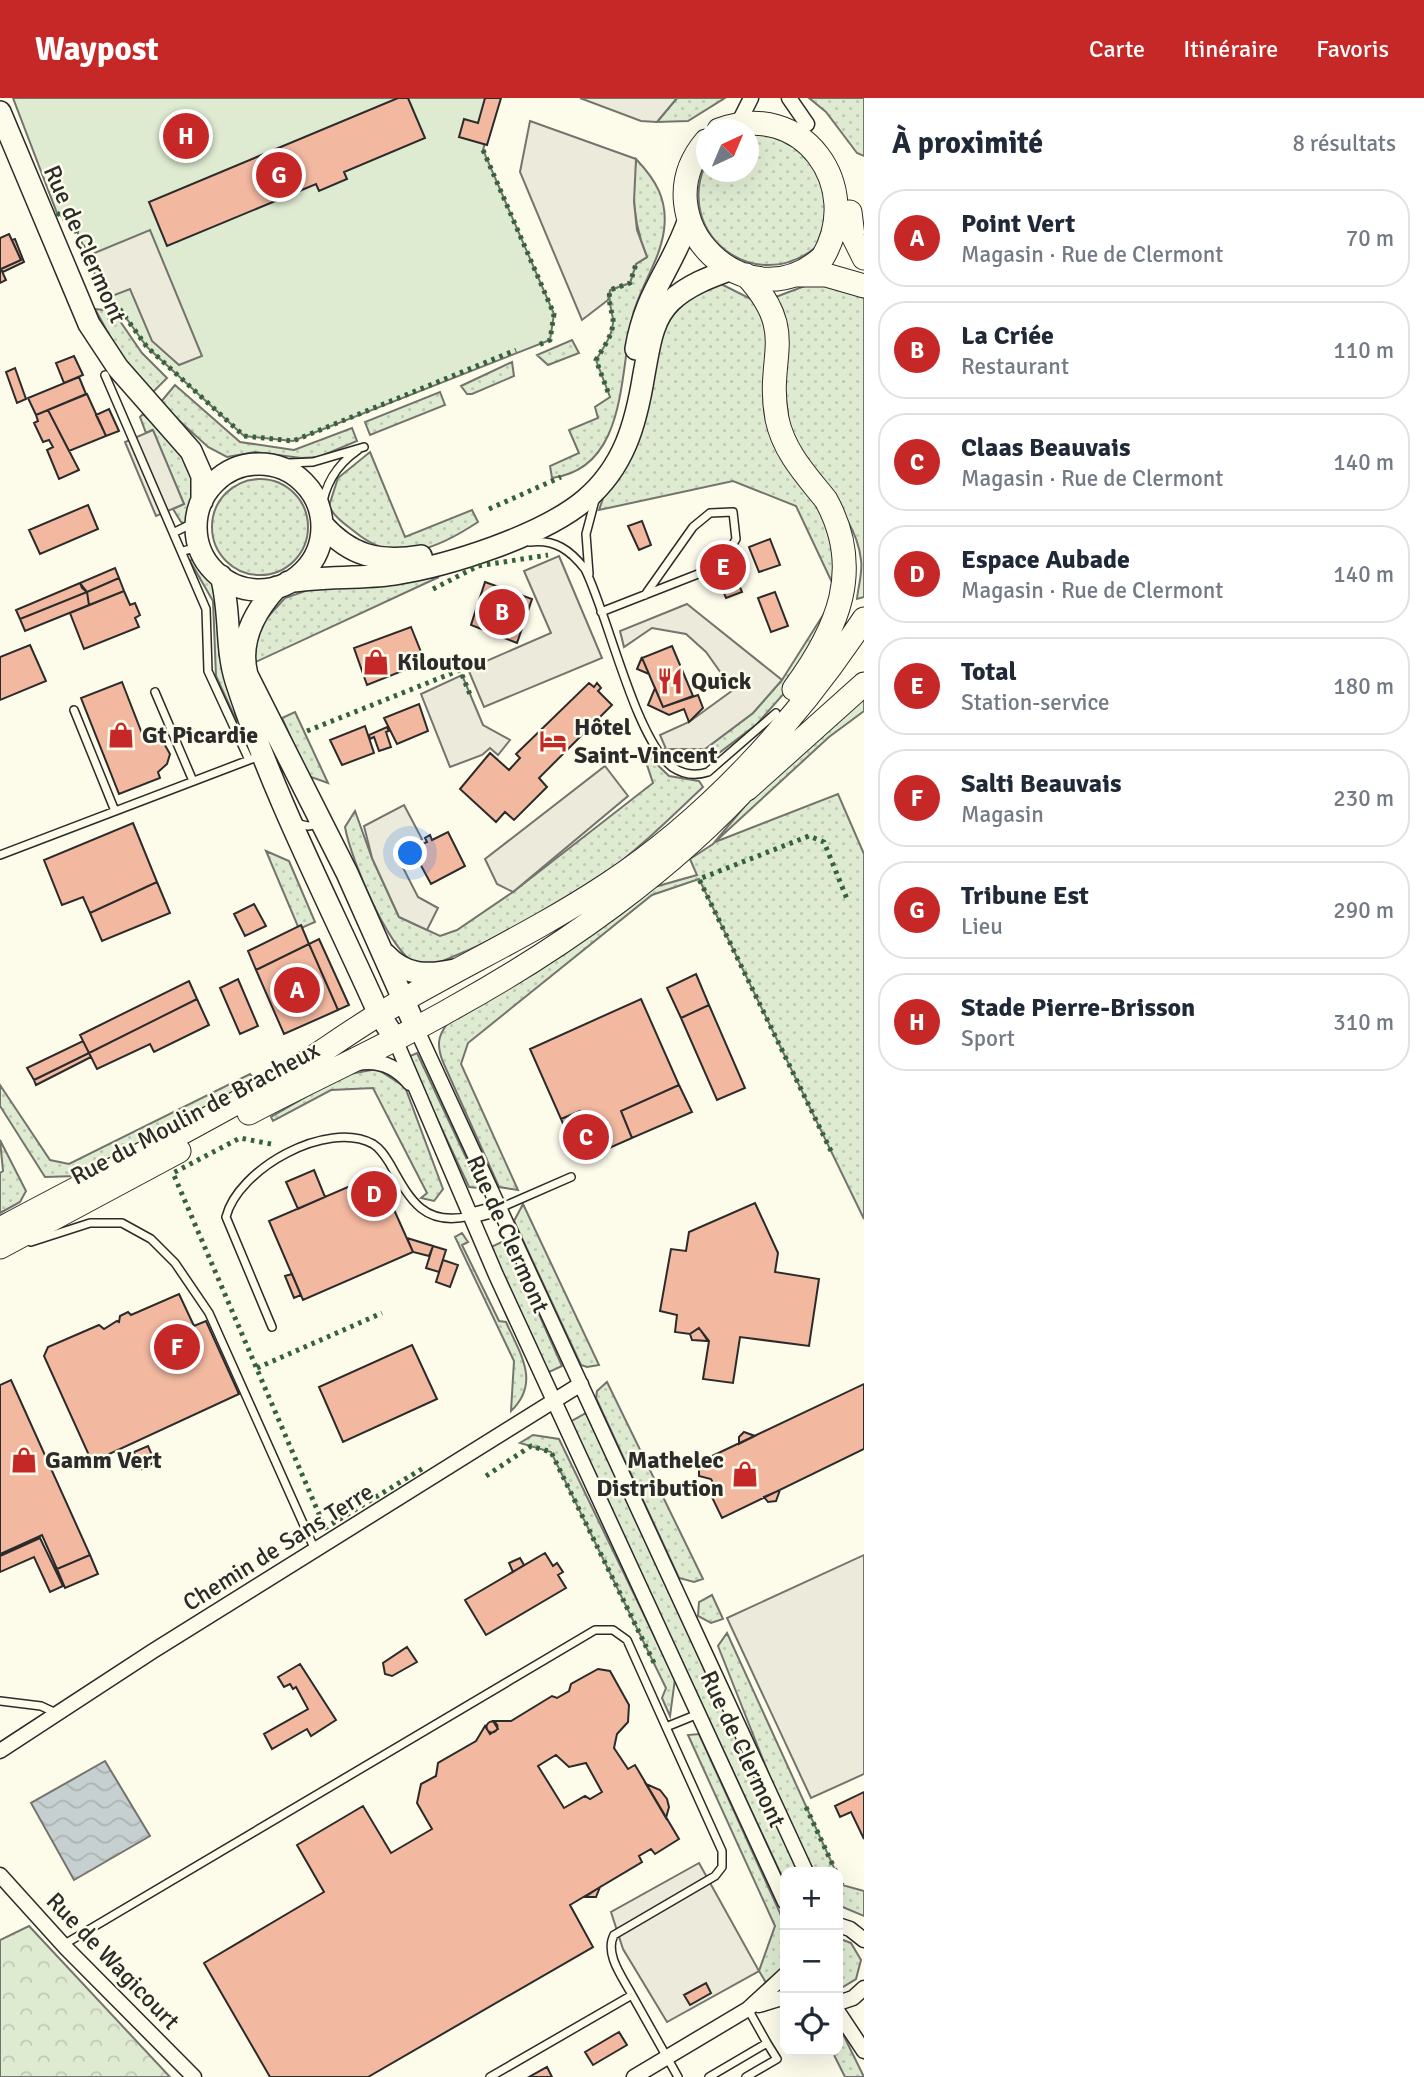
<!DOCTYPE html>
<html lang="fr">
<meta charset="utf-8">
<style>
:root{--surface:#fff;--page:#f6f6f7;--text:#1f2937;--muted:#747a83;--line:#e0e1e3;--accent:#c62828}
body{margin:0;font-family:Signika,sans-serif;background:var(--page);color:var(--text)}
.controls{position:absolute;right:21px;bottom:21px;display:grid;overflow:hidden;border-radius:14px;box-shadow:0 7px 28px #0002}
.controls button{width:63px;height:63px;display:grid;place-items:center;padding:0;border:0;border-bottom:2px solid var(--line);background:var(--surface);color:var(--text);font:35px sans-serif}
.compass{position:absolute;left:696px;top:21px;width:63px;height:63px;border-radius:50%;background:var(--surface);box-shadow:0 7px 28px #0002;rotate:44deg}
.you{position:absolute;left:411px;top:756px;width:24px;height:24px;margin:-18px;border:5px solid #fff;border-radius:50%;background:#1a73e8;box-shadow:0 0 0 10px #1a73e833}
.badge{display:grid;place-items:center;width:46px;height:46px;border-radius:50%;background:var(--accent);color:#fff;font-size:23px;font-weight:700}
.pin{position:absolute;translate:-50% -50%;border:4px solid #fff;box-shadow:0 2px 7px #0006}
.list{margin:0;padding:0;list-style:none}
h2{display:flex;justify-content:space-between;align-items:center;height:91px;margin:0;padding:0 28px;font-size:30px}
h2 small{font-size:23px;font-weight:400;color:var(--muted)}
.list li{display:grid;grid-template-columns:46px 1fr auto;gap:21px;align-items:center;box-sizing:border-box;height:98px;margin:0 14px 14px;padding:0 14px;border:2px solid var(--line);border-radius:28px}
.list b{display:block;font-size:26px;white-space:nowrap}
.list p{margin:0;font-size:23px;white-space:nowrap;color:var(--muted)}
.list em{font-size:23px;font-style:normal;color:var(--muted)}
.icon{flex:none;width:38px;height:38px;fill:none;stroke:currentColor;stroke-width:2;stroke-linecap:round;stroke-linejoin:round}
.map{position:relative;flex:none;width:864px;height:1979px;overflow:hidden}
header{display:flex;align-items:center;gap:42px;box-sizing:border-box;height:98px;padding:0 35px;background:var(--accent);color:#fff}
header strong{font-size:33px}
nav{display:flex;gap:38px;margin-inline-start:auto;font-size:24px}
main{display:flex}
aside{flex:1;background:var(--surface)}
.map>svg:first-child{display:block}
.grass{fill:url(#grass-dots);stroke:#74746e;stroke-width:2}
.forest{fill:url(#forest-crowns);stroke:#74746e;stroke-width:2}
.garden{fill:#deebd1;stroke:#74746e;stroke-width:2}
.parking{fill:#eceadb;stroke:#74746e;stroke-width:2}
.water{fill:url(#water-waves);stroke:#74746e;stroke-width:2}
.building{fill:#f2b8a0;stroke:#2b2b2b;stroke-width:2;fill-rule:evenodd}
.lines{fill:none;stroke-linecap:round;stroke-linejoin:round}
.service-casing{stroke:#2b2b2b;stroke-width:10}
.minor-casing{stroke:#2b2b2b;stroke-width:17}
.secondary-casing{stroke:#2b2b2b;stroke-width:24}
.primary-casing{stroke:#2b2b2b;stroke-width:25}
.service{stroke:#fdfbea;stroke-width:7}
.minor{stroke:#fdfbea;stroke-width:14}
.secondary{stroke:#fdfbea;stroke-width:21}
.primary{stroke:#fdfbea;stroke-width:23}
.hedge{stroke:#34623c;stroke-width:5;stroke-dasharray:3.5 5;stroke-linecap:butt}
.labels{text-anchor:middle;stroke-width:5;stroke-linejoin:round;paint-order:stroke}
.street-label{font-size:24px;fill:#2b2b2b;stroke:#fdfbea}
.poi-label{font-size:24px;font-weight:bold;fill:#2b2b2b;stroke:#fdfbea;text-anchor:start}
</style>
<header>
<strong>Waypost</strong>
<nav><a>Carte</a><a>Itinéraire</a><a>Favoris</a></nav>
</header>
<main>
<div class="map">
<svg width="864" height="1979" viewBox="0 0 864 1979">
<defs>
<pattern id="grass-dots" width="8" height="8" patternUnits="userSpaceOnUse" patternTransform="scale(1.75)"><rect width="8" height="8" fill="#deebd1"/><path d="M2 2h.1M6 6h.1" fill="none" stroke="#bfcab4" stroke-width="1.8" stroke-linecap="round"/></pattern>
<pattern id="forest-crowns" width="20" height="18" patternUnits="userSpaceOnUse" patternTransform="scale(1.75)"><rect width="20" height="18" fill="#deebd1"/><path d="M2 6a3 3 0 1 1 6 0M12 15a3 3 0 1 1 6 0" fill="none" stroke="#bfcab4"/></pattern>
<pattern id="water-waves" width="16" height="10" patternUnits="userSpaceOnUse" patternTransform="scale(1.75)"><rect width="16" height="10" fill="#c7d0d0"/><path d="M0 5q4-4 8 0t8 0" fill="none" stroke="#abb3b3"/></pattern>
</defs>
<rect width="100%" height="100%" fill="#fdfbea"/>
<path class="grass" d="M677,0H725L688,23L657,24Z
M809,0H864V58L857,55L826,14Z
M777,29L837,88L816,149C756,199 673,137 706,65V74H748V32Z
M636,61C656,82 668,102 664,132C660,163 640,188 633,217C619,274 628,370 552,380L550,368L579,355L569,332L598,320L595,309L610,299L596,262C603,250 614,236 613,221C611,210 608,203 610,192L630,185L636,166L647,159C634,128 631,94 636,61Z
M818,183L864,197V499L857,501C858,489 863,474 861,462C855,409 808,387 791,340L773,200Z
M719,185L751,201L762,216L768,236L765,302L829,418L847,477L795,583L757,626L715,658L686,664L666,651H705L753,615L782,582L837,495L796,408L733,383L599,412L661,232C677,209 693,195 719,185Z
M95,211L113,213L142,255L167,280L151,296L124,264Z
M572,242L579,255L548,267L537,257Z
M512,264L514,278L472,296H467L461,288Z
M175,287L240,344L294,352L352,330L357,343L319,359L301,360L255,354L227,359L208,349L160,305Z
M440,294L445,307L370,337L365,324Z
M143,316C184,355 205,366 186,426L181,424L173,411L184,406L152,332L146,335L140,319Z
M370,354L405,439L472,412L478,424C437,451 398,469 355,434C345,426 335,420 329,408L338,380Z
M212 429a48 48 0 1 1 96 0a48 48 0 1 1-96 0Z
M194,460L210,481L219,502V557L232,597L237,624L216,578L213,503L190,463Z
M439,479L247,568L255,533L285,500L311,491Z
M864,599V613L829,639L715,744L838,696L864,756V1121L699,781L652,797L468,945L461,966L518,1092L499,1089L443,964C435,944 439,935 453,918L651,790L697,777L690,761L713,746L761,689Z
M295,614L328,685L308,678L282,620Z
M642,652L669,678L699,683L703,689C670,720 638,752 602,778C548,817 486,846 425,870C393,867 350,759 345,729L355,713L372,760L399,819L440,838L457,832L513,794L653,685Z
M266,753L289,763L315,824L299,831Z
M417,955L478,1085V1090L469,1089L408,959Z
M377,971L405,989L443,1091L434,1103L421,1100L427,1095L373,990L331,992L273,1023L271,1019L344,977Z
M250,976L255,982L77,1078L45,1079L0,1008V987L50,1062L69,1066Z
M0,1042L26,1093L20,1104L0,1115V1075L3,1073Z
M523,1106L599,1267L587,1269L581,1267L514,1123Z
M462,1135L468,1144L462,1147L499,1223L506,1224C520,1256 541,1284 511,1313L514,1263L455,1139Z
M506,1142L562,1268L547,1275L491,1149Z
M607,1284L703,1481L694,1484L679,1480L596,1300L597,1293Z
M586,1315L800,1774H785V1785L570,1324Z
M533,1337L559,1341L675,1581L670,1618L662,1600L666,1590L551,1354L520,1345Z
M712,1497L723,1521L711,1525L698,1518L699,1504Z
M727,1535L836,1774H812L781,1707L718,1548Z
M699,1636L785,1826V1865L768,1888L759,1873L775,1828L688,1637Z
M838,1778L842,1787L864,1793V1818L838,1807Z
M838,1840L851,1845L861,1862L856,1881L838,1892Z
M838,1926L864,1979H845L832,1953H838Z"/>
<path class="forest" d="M29,1828L170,1979H0V1842Z"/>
<path class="garden" d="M13,0H498L483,52L554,216L550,242L293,343L244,338L147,249L119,210L106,203L75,128L57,115Z"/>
<path class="parking" d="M580,0H677L657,24L641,23Z
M530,23L636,61L634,104L637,132L647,159L636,166L630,185L610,192L608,202L582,222L520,74Z
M150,132L202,258L179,267L152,243L130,191L112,198L92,156Z
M153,332L184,406L156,418L125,344Z
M559,458L602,560L484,609L468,571L551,535L524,473Z
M687,506L782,582L753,615L705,651H666L660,637L689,624L733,592L706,554L686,536L652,530L624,549L620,533Z
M462,577L483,627L510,642L498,657L490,650L482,657L450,669L421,596Z
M605,668L628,698L513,794L497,786L485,761Z
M404,707L422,741L396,756L418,799L438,810L427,832L399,819L372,760L364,728Z
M864,1457V1676L811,1700L727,1520Z
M699,1765L759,1873L667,1924L623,1851L611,1814Z"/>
<path class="water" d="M105,1663L150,1738L74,1782L31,1705Z"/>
<path class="building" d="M398,0H408L425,40L344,74L347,81L319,93L316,86L167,148L149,104Z
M485,0H501L487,47L459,39L464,21L478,25Z
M9,136L21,162L1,171L6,182L0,185V140Z
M15,141L24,164L3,174L1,171L21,162L12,142Z
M74,258L83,277L64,285L56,265Z
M15,270L26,301L17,305L6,274Z
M79,279L86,296L36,317L28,300Z
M87,296L106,338L69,353L48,312Z
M109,311L119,333L106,338L96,317Z
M48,312L79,372L59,381L47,352L53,349L49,342L43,344L34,325L38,323L36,317Z
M88,407L98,431L40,456L29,432Z
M642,423L651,447L639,452L628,428Z
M770,441L780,467L759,474L749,449Z
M723,449L742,494L726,500L708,455Z
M115,470L119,480L87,494L82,490L80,485Z
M119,480L124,493L89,507L87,494Z
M485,484L532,501L517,545L471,527Z
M80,485L87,494L20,521L16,512Z
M124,493L130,507L135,505L140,517L135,520L139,529L84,551L70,515Z
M87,494L89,507L25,533L20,521Z
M775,494L788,528L771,534L758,500Z
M411,529L425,564L367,587L354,550Z
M30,547L46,583L0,602V559Z
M672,548L693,598L663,609L642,560Z
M642,559V560L649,576L637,571Z
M122,584L143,638L161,640L170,656L167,666L158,674L160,680L119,696L81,600Z
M589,585L594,589L597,585L601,590L598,593L612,607L539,680L547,689L514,722L505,714L496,724L460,691L490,655L509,672L520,660L516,656Z
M655,590L663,609L698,597L703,610L689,624L684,611L669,617L648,607Z
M419,606L428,633L397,646L384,620Z
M365,628L374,655L342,667L330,642Z
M387,629L389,633L386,634L391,649L379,653L374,639L370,641L369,637Z
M133,725L157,784L90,815L83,799L62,807L44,762Z
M448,734L465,768L431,786L412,751L427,744L425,740L430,737L432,742Z
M157,784L170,815L102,843L90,815Z
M254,806L266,828L245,838L234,816Z
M301,827L309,846L256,872L248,853Z
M319,841L349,907L338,912L309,846Z
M309,846L338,912L284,936L256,872Z
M696,876L709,907L681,920L667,890Z
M238,881L258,928L240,936L220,890Z
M189,883L197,901L89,955L80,937Z
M197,901L209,927L154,954L150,946L97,971L89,955Z
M641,901L679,987L621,1013L632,1040L607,1051L595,1025L587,1028L580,1013L561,1021L530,951Z
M709,907L745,990L717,1002L681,920Z
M83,943L89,955L34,982L27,970Z
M89,955L91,959L36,987L34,982Z
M679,987L692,1014L632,1040L621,1013Z
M580,1013L587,1028L595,1025L607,1051L580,1063L561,1021Z
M314,1072L325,1099L298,1111L286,1084Z
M378,1076L413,1154L303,1202L269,1123Z
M755,1105L778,1155L775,1174L819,1181L809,1248L740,1239L733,1285L703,1281L709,1243L699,1230L690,1236L675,1234L677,1217L660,1213L671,1151L686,1153L689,1134Z
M407,1140L433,1148L429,1158L413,1154Z
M433,1148L446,1152L439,1174L426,1170Z
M443,1162L458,1167L450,1189L436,1184Z
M292,1176L301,1197L294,1200L285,1178Z
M179,1196L194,1228L206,1223L239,1296L92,1364L44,1258L48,1249L99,1227L104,1231L117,1223L119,1224L120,1218L128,1214L131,1217Z
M699,1230L708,1243L692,1242L690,1236Z
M412,1247L437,1301L343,1344L319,1289Z
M11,1282L90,1457L57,1471L42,1437L0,1456V1287Z
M864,1286V1351L722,1420L708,1391L715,1388L711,1381L699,1378V1366L713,1364L710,1359Z
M744,1334L755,1338L739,1346V1339Z
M148,1348L155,1364L142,1371L134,1354Z
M780,1392L776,1403L768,1404L764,1399Z
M40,1440L63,1488L50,1494L34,1459L0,1474V1458Z
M545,1455L553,1468L557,1465L563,1474L558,1477L566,1490L486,1537L465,1502Z
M90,1457L98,1476L65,1490L57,1471Z
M520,1460L524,1467L513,1474L509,1465Z
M407,1549L417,1564L392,1578L385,1576L383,1565Z
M300,1566L336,1622L311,1638L307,1631L272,1651L264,1636L308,1611L296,1589L293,1591L290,1586L284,1589L278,1579Z
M598,1571L610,1573L629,1607L628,1624L617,1636L614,1650L628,1671L635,1667L679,1741L655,1756L651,1751L639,1758L642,1764L570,1807L593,1849L368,1979H270L204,1865L324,1794L297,1747L363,1708L391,1755L432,1731L417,1705L421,1686L436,1678L438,1665L476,1643L485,1628L490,1636L498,1631L493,1623H511L552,1598L557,1600L569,1593L571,1586ZM556,1657L569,1669L586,1665L602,1694L590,1701L585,1698L564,1710L538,1668Z
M486.5 1629a5.5 5.5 0 1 1 11 0a5.5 5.5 0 1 1-11 0Z
M646,1686L660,1692L667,1701L669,1709L666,1720Z
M864,1694V1741L851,1714L840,1719L835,1708Z
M600,1789L596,1799H585Z
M706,1885L711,1895L690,1907L684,1897Z
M619,1934L627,1947L593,1967L585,1954Z
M547,1969L552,1979H529Z"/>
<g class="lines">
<g class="service-casing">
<path id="service" d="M105,277L206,511L208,573L249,662L260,658
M266,366L313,364L364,349
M321,415C324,388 335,368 358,352
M175,434L189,427L198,415
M530,444C555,441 570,452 585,471C608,517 635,640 672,669C684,677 696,678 708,674L776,615
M183,453L191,451L202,454
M589,476L586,436L595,402
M601,514L721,467L736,441L733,414L710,415L693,429L645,497
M155,594L193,683
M74,612L115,713
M295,725L308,728L321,726
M0,757L249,662
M500,1110L571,1079
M31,1144L90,1125H122L151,1141L175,1165L209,1215L315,1452
M272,1229L226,1119C238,1071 327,1021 373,1046C381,1051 385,1058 390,1066C410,1102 424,1129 470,1118
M0,1603L41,1608L56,1615
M63,1847L595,1532H613L627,1542L666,1629
M632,1897C623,1880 604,1856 614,1837L715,1778L722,1769V1753L666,1629L698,1616
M490,1979L632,1897L678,1979
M709,1979L767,1945L748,1911
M746,1979L777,1961L767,1945"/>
</g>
<g class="minor-casing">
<path id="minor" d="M789,0L807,26
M741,20L751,0
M416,930L806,1774
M394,939L496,1177L785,1804
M357,965C378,961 396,968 410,985
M470,1118L500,1110
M0,1653L153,1553L581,1286
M0,1777L66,1850L194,1979
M838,1827L850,1831L864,1842
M838,1905L853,1900L864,1890
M759,1907L785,1899
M838,1914L864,1953
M634,1979L748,1911L785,1877"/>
</g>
<g class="secondary-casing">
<path id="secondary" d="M0,14L89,226L118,270L191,353L202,378V403
M636,251C645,195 672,171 689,121
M196 429a63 63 0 1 1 126 0a63 63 0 1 1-126 0Z
M322,426C350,458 379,465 421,458
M221,478C231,512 225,548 236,583C273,698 330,806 379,916L394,939
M288,484C323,478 359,481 394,476C448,468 542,438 585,402C624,369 636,326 644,276C649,251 651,222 671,203C688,187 710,179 732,171
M277,489C255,513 238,543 247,577L347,775L416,930
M385,856C405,878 428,878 455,872"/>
</g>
<g class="primary-casing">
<path id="primary" d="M706,43C639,122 748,228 823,159C864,89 803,0 719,32
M850,114L853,138L864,160
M746,177C800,236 765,257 777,321C784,354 806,377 826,402C864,471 838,531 794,591
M795,177H826L864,188
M747,691L864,586
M249,1015C317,979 387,948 453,910C562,850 674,771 757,678
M0,1131C92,1082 185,1035 275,983C314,961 349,933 388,911C461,868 537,833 608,786C710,719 797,622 864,521
M0,1149L179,1053"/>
</g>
<use href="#service" class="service"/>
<use href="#minor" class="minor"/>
<use href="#secondary" class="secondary"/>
<use href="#primary" class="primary"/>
<path class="hedge" d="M483,52L554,216L550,242L536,248
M57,115L74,128L106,203L119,210L147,249L244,338L293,343L516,252
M608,294L596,262C603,250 614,236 613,221C611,210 608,203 610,192L630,185L636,166
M489,411L561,379
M433,491L478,468L548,457
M307,633L460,572L471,599
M271,1046L240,1040L173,1075L325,1430L425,1369
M831,1053L699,781L809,738L824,744L847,801
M257,1270L382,1215
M486,1378L531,1348L551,1354L656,1569
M806,1709L836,1774
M838,1778L842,1787"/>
</g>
<defs>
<g id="shop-bare" transform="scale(2.1)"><path d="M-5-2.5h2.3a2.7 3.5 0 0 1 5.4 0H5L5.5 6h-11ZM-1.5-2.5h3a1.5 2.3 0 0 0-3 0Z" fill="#c62828" stroke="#fdfbea" stroke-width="2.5" paint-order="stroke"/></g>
<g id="restaurant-bare" transform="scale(2.1)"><path d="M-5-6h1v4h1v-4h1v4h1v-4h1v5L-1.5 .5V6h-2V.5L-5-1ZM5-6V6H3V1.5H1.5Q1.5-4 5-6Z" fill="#c62828" stroke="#fdfbea" stroke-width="2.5" paint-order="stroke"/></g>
<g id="hotel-bare" transform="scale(2.1)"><path d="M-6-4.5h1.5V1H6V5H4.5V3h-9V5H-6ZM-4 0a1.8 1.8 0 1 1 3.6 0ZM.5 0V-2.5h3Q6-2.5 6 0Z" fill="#c62828" stroke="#fdfbea" stroke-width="2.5" paint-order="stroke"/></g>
</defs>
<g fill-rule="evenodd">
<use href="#shop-bare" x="376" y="564"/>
<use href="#restaurant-bare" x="670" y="583"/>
<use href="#shop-bare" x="121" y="637"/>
<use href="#hotel-bare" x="553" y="643"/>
<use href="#shop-bare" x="24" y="1362"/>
<use href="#shop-bare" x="745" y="1376"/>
</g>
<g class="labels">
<g class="street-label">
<text transform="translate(85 146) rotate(66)" y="8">Rue de Clermont</text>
<text transform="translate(195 1015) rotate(-28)" y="8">Rue du Moulin de Bracheux</text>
<text transform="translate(508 1136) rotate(66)" y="8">Rue de Clermont</text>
<text transform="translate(278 1449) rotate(-32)" y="8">Chemin de Sans Terre</text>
<text transform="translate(743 1651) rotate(65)" y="8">Rue de Clermont</text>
<text transform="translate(113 1863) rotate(46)" y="8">Rue de Wagicourt</text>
</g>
<g class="poi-label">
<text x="397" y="572">Kiloutou</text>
<text x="691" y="591">Quick</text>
<text x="574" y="637">Hôtel<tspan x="574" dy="28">Saint-Vincent</tspan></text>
<text x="142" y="645">Gt Picardie</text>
<text x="45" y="1370">Gamm Vert</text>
<text x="724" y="1370" text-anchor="end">Mathelec<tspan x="724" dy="28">Distribution</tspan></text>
</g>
</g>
</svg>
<div class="controls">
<button>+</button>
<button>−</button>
<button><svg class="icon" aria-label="locate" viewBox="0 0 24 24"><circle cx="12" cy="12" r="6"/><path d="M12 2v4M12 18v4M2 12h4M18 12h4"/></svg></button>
</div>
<svg class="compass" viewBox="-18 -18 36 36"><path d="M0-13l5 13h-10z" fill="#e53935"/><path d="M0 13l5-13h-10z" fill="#747a83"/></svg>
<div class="you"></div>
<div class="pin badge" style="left:297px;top:892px">A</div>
<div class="pin badge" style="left:502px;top:514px">B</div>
<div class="pin badge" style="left:586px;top:1039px">C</div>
<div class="pin badge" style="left:374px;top:1096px">D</div>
<div class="pin badge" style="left:723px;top:469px">E</div>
<div class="pin badge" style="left:177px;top:1249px">F</div>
<div class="pin badge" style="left:279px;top:77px">G</div>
<div class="pin badge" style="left:186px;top:38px">H</div>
</div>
<aside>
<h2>À proximité<small>8 résultats</small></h2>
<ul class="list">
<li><span class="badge">A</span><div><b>Point Vert</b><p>Magasin · Rue de Clermont</p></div><em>70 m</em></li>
<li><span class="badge">B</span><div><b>La Criée</b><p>Restaurant</p></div><em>110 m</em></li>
<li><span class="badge">C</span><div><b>Claas Beauvais</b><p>Magasin · Rue de Clermont</p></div><em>140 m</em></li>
<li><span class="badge">D</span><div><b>Espace Aubade</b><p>Magasin · Rue de Clermont</p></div><em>140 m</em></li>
<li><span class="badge">E</span><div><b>Total</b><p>Station-service</p></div><em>180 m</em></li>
<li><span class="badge">F</span><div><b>Salti Beauvais</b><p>Magasin</p></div><em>230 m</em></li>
<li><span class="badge">G</span><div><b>Tribune Est</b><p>Lieu</p></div><em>290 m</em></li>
<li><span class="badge">H</span><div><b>Stade Pierre-Brisson</b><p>Sport</p></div><em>310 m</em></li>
</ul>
</aside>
</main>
